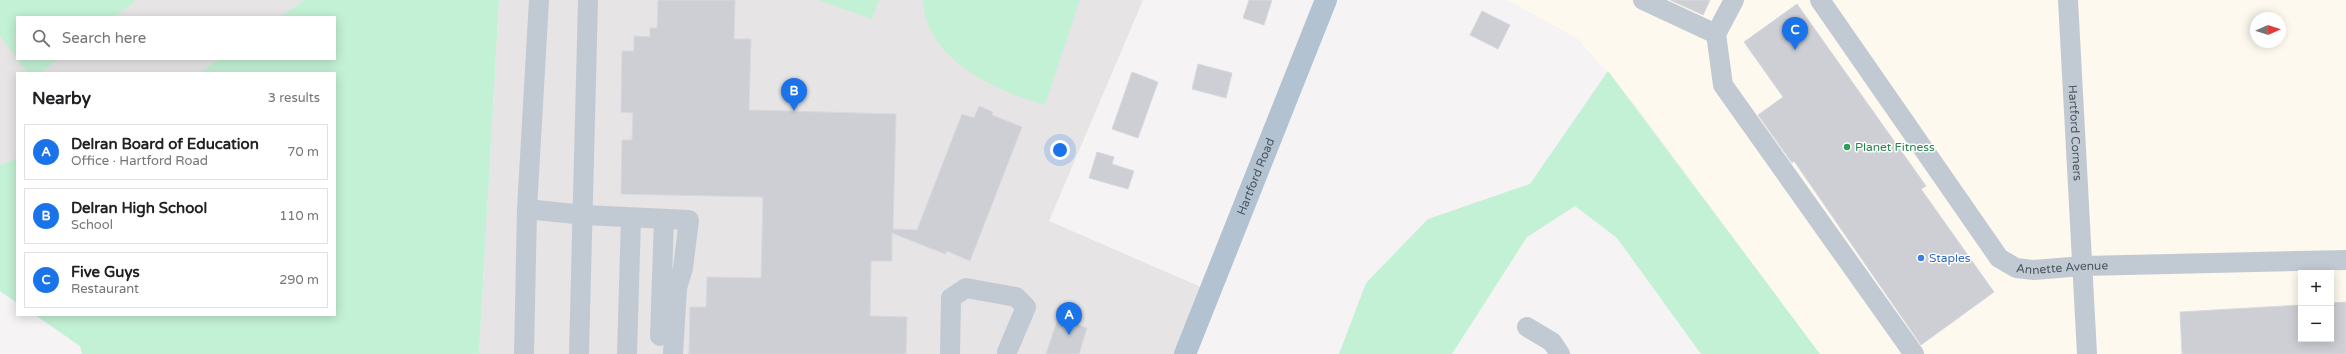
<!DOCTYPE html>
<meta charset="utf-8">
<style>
:root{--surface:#fff;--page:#f6f6f6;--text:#202124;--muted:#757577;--line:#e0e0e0;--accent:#1a73e8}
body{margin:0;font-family:"Varela Round",sans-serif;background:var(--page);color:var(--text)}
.controls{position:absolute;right:12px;bottom:12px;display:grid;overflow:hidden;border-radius:0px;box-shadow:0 2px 10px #0003}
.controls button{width:36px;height:36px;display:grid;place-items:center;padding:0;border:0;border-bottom:1px solid var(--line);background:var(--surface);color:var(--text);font:20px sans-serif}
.compass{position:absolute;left:2250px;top:12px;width:36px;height:36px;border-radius:50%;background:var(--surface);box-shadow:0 2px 10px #0003;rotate:87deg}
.you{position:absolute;left:1060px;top:150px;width:14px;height:14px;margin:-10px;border:3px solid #fff;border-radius:50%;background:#1a73e8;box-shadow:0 0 0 6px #1a73e833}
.badge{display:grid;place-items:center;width:26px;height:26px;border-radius:50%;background:var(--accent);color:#fff;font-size:13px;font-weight:700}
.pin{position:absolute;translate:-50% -33px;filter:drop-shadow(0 1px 2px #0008)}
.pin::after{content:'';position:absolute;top:21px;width:14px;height:12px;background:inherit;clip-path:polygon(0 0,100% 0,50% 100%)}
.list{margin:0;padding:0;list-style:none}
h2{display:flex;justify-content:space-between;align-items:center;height:52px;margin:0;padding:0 16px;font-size:17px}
h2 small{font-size:13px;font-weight:400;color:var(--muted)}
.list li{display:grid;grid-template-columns:26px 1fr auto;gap:12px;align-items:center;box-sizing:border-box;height:56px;margin:0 8px 8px;padding:0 8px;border:1px solid var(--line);border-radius:0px}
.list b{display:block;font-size:15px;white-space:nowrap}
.list p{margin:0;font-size:13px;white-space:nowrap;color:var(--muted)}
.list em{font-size:13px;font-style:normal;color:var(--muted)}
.icon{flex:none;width:22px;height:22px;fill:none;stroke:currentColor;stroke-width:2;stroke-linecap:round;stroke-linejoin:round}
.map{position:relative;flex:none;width:2346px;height:354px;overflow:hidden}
.search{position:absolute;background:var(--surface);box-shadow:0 2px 10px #0003;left:16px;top:16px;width:320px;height:44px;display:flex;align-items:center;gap:10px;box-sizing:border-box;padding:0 14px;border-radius:0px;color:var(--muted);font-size:15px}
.panel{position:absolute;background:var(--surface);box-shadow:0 2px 10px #0003;left:16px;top:72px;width:320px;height:244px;border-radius:0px}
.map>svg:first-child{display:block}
.commercial{fill:#fdf9ef;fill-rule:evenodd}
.education{fill:#e6e4e5}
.green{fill:#c3f1d5}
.building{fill:#cdcfd5;stroke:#d7d9de}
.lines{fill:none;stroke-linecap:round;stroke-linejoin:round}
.minor{stroke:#c1cad2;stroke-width:20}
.major{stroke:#b3c2d1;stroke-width:22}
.leisure-dot{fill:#2e9e5b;stroke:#fff;stroke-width:1.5}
.shop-dot{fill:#3f7fe0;stroke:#fff;stroke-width:1.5}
.labels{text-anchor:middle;stroke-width:3;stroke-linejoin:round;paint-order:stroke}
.street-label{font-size:12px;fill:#4a5661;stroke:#fff}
.leisure-label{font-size:12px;fill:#27864d;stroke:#fff;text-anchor:start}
.shop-label{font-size:12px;fill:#366cbe;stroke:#fff;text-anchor:start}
</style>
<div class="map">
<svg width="2346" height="354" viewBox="0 0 2346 354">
<rect width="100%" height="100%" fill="#f5f3f3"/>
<path class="commercial" d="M1507,0H2346V354H1820L1633,102L1577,38ZM2256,18H2280V42H2256ZM2301,273H2331V339H2301Z"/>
<path class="education" d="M0,0H304L280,17H17V59H219L198,73H17V158L0,165Z
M499,0H1143L1049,221L1210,291L1185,354H479Z"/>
<path class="green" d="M0,0H136L114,17H17V59H59L40,73H27L0,35Z
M304,0H499L479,354H82L80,346L35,315H335V73H198L219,59H335V17H280Z
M818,0H879L872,19Z
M922,0H1080L1045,105C1006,94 955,72 933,35C927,25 924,11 922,0Z
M1608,71L1820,354H1701L1617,238L1575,206L1527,237L1452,354H1339L1366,283L1428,219L1530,184Z
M17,158V303L0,291V165Z"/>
<path class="building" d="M658,0H735L734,39H751L749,110L896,114L893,229L917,230L962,114L974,118L979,106L993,112L992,115L1022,127L970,261L947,251L945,254L892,233V261H871L870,316L907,317L906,354H689L690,307H706L707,277L761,278L763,197L621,194L622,140H632L633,113L621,112L622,51H634V36L650,37V28H657Z
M1249,0H1272L1264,25L1243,18Z
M1670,0H1710L1703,15Z
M1797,4L1926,186L1921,189L1994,292L1921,345L1794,161L1792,163L1758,115L1783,97L1744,42Z
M1482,11L1510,25L1498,49L1470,35Z
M1198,64L1232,73L1226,98L1192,89Z
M1132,72L1158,82L1138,138L1112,129Z
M1097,152L1114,157L1112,164L1134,171L1128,189L1089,178Z
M2346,302V354H2182L2180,312L2301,305V339H2331V303Z
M1058,318L1087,328L1079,354H1046Z"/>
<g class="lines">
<g class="minor">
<path d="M1643,0L1716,34"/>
<path d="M1734,0L1716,34L1723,85L1914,354"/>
<path id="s1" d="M1820,0L1999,258L2016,268L2034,270L2083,266L2346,260"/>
<path id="s2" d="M2068,0L2087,354"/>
<path d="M527,209L584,215L689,220L683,268L677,288L673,354"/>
<path d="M1527,327L1552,342L1560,354"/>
<path d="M660,336L664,219"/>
<path d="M524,354L527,209L539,0"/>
<path d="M579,354L588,0"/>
<path d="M627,354L631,218"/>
<path d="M950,354L951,298L966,288L1016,297L1026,307L1007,352"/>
</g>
<path class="major" id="s3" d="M1185,354L1326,0"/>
</g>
<circle class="leisure-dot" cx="1847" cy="147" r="4"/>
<circle class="shop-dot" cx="1921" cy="258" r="4"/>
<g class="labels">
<g class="street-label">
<text dy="4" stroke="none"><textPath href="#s2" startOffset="133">Hartford Corners</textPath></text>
<text dy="4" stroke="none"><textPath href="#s3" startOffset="191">Hartford Road</textPath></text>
<text dy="4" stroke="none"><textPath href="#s1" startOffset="380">Annette Avenue</textPath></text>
</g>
<g class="leisure-label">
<text x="1855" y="151">Planet Fitness</text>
</g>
<g class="shop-label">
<text x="1929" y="262">Staples</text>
</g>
</g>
</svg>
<div class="controls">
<button>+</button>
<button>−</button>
</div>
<svg class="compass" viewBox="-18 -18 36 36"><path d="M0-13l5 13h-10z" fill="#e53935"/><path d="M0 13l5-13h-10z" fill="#757577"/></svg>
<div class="you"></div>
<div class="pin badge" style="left:1069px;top:335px">A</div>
<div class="pin badge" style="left:794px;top:111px">B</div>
<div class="pin badge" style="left:1795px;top:50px">C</div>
<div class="search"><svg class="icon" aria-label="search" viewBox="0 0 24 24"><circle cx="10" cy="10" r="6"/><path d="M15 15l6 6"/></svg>Search here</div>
<section class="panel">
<h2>Nearby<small>3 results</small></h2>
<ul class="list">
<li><span class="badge">A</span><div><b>Delran Board of Education</b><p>Office · Hartford Road</p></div><em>70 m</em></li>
<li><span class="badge">B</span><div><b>Delran High School</b><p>School</p></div><em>110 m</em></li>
<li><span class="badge">C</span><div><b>Five Guys</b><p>Restaurant</p></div><em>290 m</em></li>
</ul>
</section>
</div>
